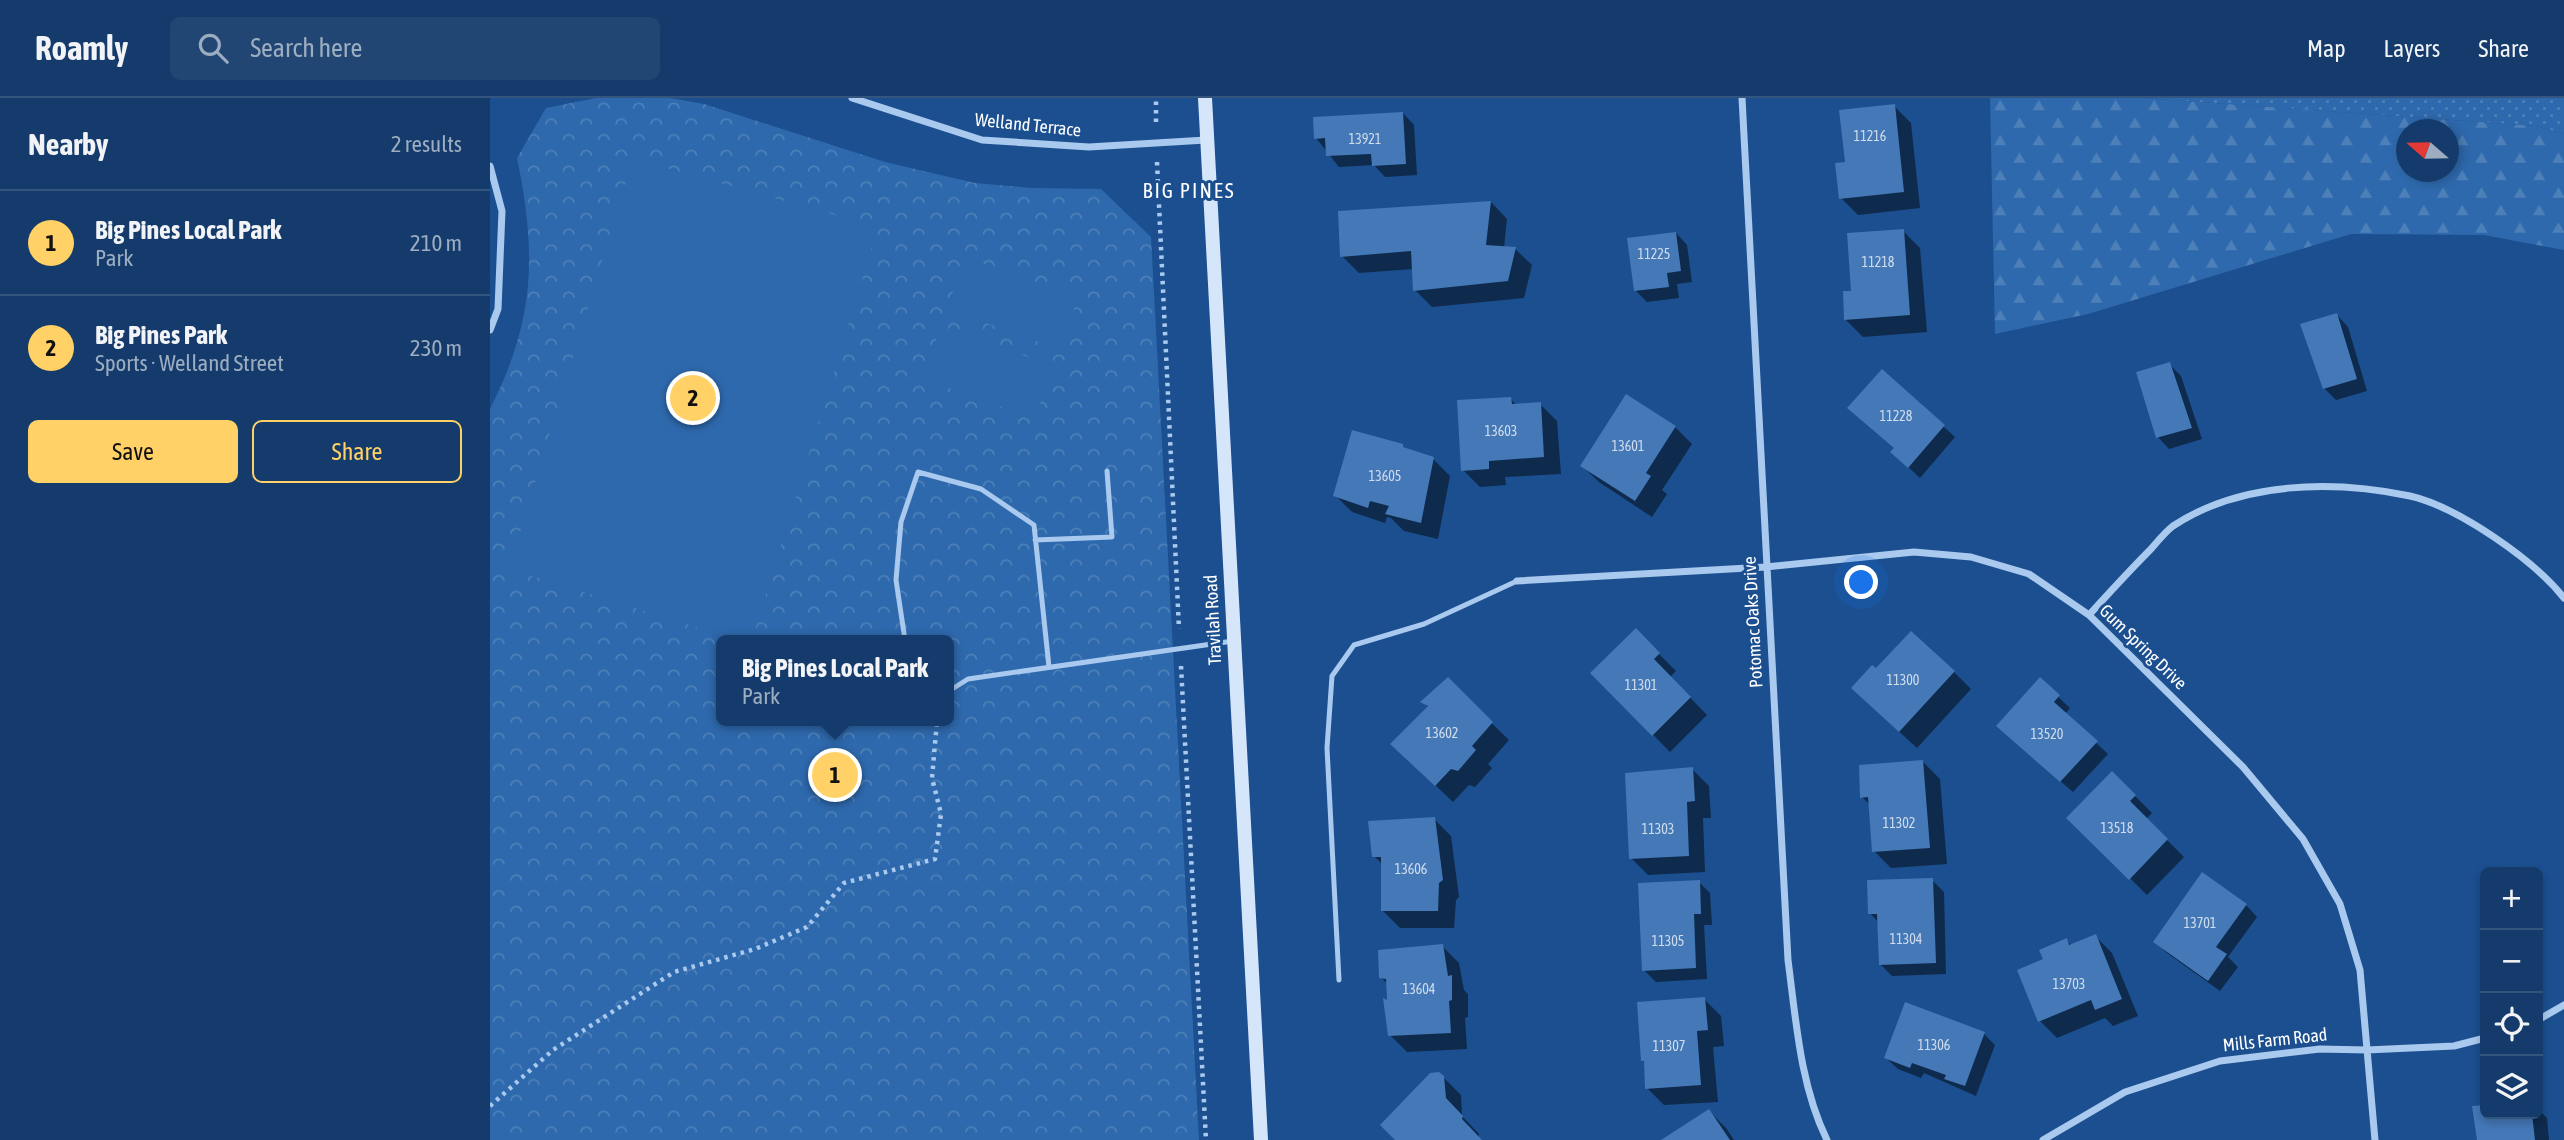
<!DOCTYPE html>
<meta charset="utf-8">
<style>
:root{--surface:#143b6b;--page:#214673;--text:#f1f3f6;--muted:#9dadc1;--line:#33557e;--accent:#ffd166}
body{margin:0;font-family:"Asap Condensed",sans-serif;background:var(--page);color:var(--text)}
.controls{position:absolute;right:21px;bottom:21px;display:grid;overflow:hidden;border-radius:10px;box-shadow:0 4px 10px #0003}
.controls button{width:63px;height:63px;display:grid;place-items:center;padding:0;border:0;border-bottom:2px solid var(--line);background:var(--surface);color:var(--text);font:35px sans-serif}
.compass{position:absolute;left:1906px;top:21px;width:63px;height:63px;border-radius:50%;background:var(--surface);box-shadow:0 4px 10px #0003;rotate:290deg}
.you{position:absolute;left:1372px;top:485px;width:24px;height:24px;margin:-18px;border:5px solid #fff;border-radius:50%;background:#1a73e8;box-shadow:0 0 0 10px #1a73e833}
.badge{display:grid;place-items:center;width:46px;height:46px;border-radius:50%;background:var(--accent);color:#111;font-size:23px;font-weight:700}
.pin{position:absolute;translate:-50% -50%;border:4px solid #fff;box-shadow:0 2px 7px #0006}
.popup{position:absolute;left:226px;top:537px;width:238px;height:91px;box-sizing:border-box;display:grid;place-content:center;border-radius:10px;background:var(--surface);filter:drop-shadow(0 2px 5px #0005);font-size:23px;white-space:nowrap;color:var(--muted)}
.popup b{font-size:26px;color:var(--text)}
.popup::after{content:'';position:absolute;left:50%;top:100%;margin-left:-14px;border:14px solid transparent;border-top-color:var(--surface)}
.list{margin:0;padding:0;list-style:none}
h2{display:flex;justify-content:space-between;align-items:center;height:91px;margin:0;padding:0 28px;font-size:30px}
h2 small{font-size:23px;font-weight:400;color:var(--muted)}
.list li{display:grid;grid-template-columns:46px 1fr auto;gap:21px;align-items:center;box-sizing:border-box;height:105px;padding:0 28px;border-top:2px solid var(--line)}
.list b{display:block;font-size:26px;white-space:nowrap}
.list p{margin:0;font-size:23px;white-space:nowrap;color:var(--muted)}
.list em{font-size:23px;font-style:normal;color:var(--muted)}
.actions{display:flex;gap:14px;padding:21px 28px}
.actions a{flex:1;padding:16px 0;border:2px solid var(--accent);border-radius:10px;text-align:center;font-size:24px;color:var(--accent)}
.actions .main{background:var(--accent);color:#111}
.icon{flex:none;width:38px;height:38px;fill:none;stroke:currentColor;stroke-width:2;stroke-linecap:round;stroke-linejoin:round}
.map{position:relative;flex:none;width:2074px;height:1042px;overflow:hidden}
header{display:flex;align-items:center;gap:42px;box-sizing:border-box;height:98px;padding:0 35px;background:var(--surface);border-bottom:2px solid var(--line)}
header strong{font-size:33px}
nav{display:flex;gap:38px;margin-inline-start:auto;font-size:24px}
.search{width:490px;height:63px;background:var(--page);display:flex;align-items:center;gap:18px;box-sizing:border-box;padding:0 24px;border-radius:10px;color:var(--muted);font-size:26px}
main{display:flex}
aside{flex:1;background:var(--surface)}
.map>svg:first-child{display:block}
.grass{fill:url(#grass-dots)}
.forest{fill:url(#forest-firs);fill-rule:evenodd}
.park{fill:url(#park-crowns);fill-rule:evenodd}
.garden{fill:#2e69ad}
.shadow{fill:#0007}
.building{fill:#4478b7}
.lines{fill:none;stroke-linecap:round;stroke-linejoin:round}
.path{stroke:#a9c9ee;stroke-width:4.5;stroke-dasharray:3.5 5;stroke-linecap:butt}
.lane{stroke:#a9c9ee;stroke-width:5}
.street{stroke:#a9c9ee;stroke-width:7}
.secondary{stroke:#d6e6fa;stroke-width:14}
.labels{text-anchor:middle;stroke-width:6;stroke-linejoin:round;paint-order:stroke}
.number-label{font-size:14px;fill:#d0dded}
.street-label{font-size:18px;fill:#fff;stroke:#1b4f8f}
.quarter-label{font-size:21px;letter-spacing:2px;fill:#fff;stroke:#1b4f8f}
</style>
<header>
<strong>Roamly</strong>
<div class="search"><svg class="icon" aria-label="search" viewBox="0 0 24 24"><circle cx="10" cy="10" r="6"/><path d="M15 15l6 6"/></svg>Search here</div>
<nav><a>Map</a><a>Layers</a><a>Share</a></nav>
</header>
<main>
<aside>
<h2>Nearby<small>2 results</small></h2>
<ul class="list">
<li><span class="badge">1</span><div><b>Big Pines Local Park</b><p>Park</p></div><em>210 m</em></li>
<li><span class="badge">2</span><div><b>Big Pines Park</b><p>Sports · Welland Street</p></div><em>230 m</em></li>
</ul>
<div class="actions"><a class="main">Save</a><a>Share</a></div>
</aside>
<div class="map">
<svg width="2074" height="1042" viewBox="0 0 2074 1042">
<defs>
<pattern id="grass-dots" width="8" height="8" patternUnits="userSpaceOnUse" patternTransform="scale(1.75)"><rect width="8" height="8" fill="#2e69ad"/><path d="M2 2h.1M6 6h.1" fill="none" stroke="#4d80b9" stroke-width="1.8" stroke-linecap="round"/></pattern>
<pattern id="forest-firs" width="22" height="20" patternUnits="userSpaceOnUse" patternTransform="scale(1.75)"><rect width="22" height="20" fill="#2e69ad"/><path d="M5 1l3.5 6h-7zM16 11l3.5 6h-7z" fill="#4d80b9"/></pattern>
<pattern id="park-crowns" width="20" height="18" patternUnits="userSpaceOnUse" patternTransform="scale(1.75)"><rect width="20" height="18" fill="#2e69ad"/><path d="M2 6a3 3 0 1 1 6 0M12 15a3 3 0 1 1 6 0" fill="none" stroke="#4d80b9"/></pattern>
</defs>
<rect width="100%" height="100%" fill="#1b4f8f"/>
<path class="grass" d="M1653,0H2074V36L2046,28Z"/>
<path class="forest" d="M1500,0H1653L2046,28L2074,36V152L1994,137L1861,136L1598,216L1505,236ZM1916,32H1958V74H1916Z"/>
<path class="park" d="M106,0H180L214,6L395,64L485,85L542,90L611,91L661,139L709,1042H0V311C45,222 47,157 27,60L56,10ZM231,542H459V623H231Z"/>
<path class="garden" d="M143,61L388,129L262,542H248L19,471Z
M475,159L588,199L569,251L457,211Z
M451,228L563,268L545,320L432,281Z"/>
<path class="shadow" d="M1404,8L1421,25L1430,110L1368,117L1351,100L1357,66Z
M913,15L924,27L927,77L895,79L884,67L849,69L826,40Z
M1001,104L1017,121L1014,150L1025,151L1042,167L1034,200L942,209L925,192L923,171L869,175L852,158Z
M1413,133L1430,150L1437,234L1373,239L1356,222L1363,194Z
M1186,135L1197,147L1202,184L1187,186L1189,200L1157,204L1146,193Z
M1847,217L1858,229L1877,293L1846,302L1834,290Z
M1679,266L1691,278L1712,341L1679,351L1668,339Z
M1392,273L1465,339L1430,380L1414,365Z
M1020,301L1027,307L1050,306L1067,323L1071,376L1015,379L1016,387L990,389L973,372Z
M1185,329L1202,346L1172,392L1177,396L1162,419L1109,384L1092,368Z
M916,352L943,361L960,378L948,441L914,433L901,420L897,419L895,425L862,414L845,397Z
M1146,533L1186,573L1180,579L1217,617L1180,654L1103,575Z
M1387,573L1464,574L1481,591L1427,650L1380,607Z
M957,582L1019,642L998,666L1002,670L985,689L979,687L963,704L919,662L939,610L933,604Z
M1550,582L1580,610L1575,616L1618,656L1583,694L1519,639Z
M1433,664L1450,681L1457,766L1401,770L1384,753L1380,707L1372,699Z
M1202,671L1219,688L1221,720H1213L1215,774L1158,777L1141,760Z
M1622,675L1662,715L1656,721L1694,759L1657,797L1579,720Z
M944,721L961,738L969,799L966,802L964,830H910L893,813V767L884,758Z
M1442,782L1454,794L1456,876L1402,878L1390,866L1389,825L1380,815Z
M1209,784L1220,795L1222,827H1214L1217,881L1166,884L1154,872Z
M1756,807L1767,819L1738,859L1748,869L1730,893L1677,855L1665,843Z
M1605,838L1622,855L1648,918L1623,928L1615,920L1567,940L1550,923L1555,862L1576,842L1582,848Z
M952,848L969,865L974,892L978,896V919L975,920L977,951L917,954L900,937L898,887L891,879Z
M1214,901L1231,918L1234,948L1223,949L1228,1004L1174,1007L1157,990L1156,966L1152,962Z
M1494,936L1505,947L1486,998L1434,975L1431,980L1408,971L1396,960Z
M953,979L971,997L972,1018L989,1036L988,1040L990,1042H907Z
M1995,1009V1016H2048V1011L2057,1020L2059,1042H1989L1984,1010Z
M1219,1013L1236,1030L1244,1042H1175Z"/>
<path class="building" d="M1405,6L1414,94L1349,101L1345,65L1355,64L1349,12Z
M913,14L916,66L882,68L881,56L836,58L835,40L824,41L823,19Z
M1001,103L996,147L1026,149L1018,183L923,193L921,153L850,159L848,113Z
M1414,131L1420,217L1354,222L1353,193H1361L1357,135Z
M1186,134L1191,173L1177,175L1179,189L1144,193L1137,140Z
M1847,215L1867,281L1833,291L1810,226Z
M1680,264L1702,330L1666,340L1646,274Z
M1392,271L1455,327L1418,370L1400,354L1404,350L1357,310Z
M1136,296L1186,328L1156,375L1161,378L1145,403L1090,368Z
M1021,299L1022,306L1051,304L1054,359L999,363V371L971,373L967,302Z
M862,332L913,346V349L944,359L931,425L895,416L899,408L880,403L878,410L843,398Z
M1146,530L1170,555L1164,561L1201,599L1162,638L1100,575Z
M1421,533L1465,573L1409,634L1361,590L1382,567L1386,570Z
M958,579L1003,624L982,648L986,652L968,673L961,671L945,688L900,646L938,608L930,604Z
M1550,579L1570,597L1564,604L1608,643L1570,684L1506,628Z
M1433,662L1440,750L1382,754L1378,699L1370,700L1369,667Z
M1203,669L1205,703L1197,704L1199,758L1139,761L1135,675Z
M1622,673L1646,697L1640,703L1678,741L1639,782L1576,720Z
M945,719L953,782L949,785L948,813H891V759H882L878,723Z
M1712,774L1757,806L1726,849L1737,856L1718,883L1663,844Z
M1443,780L1446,865L1389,867L1387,816H1378L1377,782Z
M1210,782L1211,816H1204L1206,870L1152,873L1148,785Z
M1606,836L1632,901L1605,912L1601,902L1548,924L1527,872L1553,861L1549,852L1577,840L1579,847Z
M953,846L958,878L962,877V902L959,903L961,935L898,938L893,900L897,902L896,881L889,880L888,852Z
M1215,899L1218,932L1207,933L1211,987L1155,991L1154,963H1151L1147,904Z
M1415,904L1495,934L1475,988L1454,981L1456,977L1422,965L1420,970L1394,960Z
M949,974L954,978L956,1000L973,1018L972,1021L992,1042H905L890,1027L940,975Z
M1995,1007V1016H2042L2045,1042H1987L1982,1008Z
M1219,1011L1240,1042H1171Z"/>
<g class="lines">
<path class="path" d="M666,24V0
M667,64L689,531
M691,568L716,1042
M0,1008L63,952L184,874L265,851L317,829L354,785L445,761L451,716L442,680L447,623"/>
<path class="lane" d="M545,442L622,439L617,373
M415,542L406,482L411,424L428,374L491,391L544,427L559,569
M459,593L478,581L743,543
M849,882L837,650L842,578L864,547L934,526L1027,483"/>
<path class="street" d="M362,0L492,42L599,49L716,42
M1252,0L1298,862C1306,922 1310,987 1337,1042
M0,68L12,113L8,211L0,232
M1027,483L1276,469L1424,454L1481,459L1539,476L1599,517L1753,669L1813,741L1850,806L1870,872L1885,1042
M1599,517C1619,495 1640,472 1661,451C1668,443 1675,434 1683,428C1751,383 1843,382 1920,398C1968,409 2044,462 2074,500
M2048,922L2074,907
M1553,1042L1635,994L1730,963L1830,951L1877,952L1964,948L1995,940"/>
<path class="secondary" d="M715,0L771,1042"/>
</g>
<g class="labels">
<g class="number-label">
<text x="1380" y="43">11216</text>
<text x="875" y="46">13921</text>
<text x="1164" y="161">11225</text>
<text x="1388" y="169">11218</text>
<text x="1406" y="323">11228</text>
<text x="1011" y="338">13603</text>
<text x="1138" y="353">13601</text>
<text x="895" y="383">13605</text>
<text x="1413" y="587">11300</text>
<text x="1151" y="592">11301</text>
<text x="952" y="640">13602</text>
<text x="1557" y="641">13520</text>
<text x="1409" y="730">11302</text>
<text x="1627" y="735">13518</text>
<text x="1168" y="736">11303</text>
<text x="921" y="776">13606</text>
<text x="1710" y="830">13701</text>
<text x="1416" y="846">11304</text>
<text x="1178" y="848">11305</text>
<text x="1579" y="891">13703</text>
<text x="929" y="896">13604</text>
<text x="1444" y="952">11306</text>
<text x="1179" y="953">11307</text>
</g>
<g class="street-label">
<text transform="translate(538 27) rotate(6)" y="6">Welland Terrace</text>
<text transform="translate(723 522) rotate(-93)" y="6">Travilah Road</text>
<text transform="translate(1263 524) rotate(-93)" y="6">Potomac Oaks Drive</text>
<text transform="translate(1653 549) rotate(44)" y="6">Gum Spring Drive</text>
<text transform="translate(1785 942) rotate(-6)" y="6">Mills Farm Road</text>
</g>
<g class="quarter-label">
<text x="699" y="100">BIG PINES</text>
</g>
</g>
</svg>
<div class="controls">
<button>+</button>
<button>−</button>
<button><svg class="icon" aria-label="locate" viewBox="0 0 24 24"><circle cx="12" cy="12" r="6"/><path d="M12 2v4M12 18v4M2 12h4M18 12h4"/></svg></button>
<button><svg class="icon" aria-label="layers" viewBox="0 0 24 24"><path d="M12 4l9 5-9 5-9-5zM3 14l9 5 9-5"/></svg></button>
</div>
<svg class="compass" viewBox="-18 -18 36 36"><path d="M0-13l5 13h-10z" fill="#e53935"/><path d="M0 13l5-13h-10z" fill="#9dadc1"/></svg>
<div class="you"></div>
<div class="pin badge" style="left:345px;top:677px">1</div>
<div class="popup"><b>Big Pines Local Park</b>Park</div>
<div class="pin badge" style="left:203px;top:300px">2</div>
</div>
</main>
